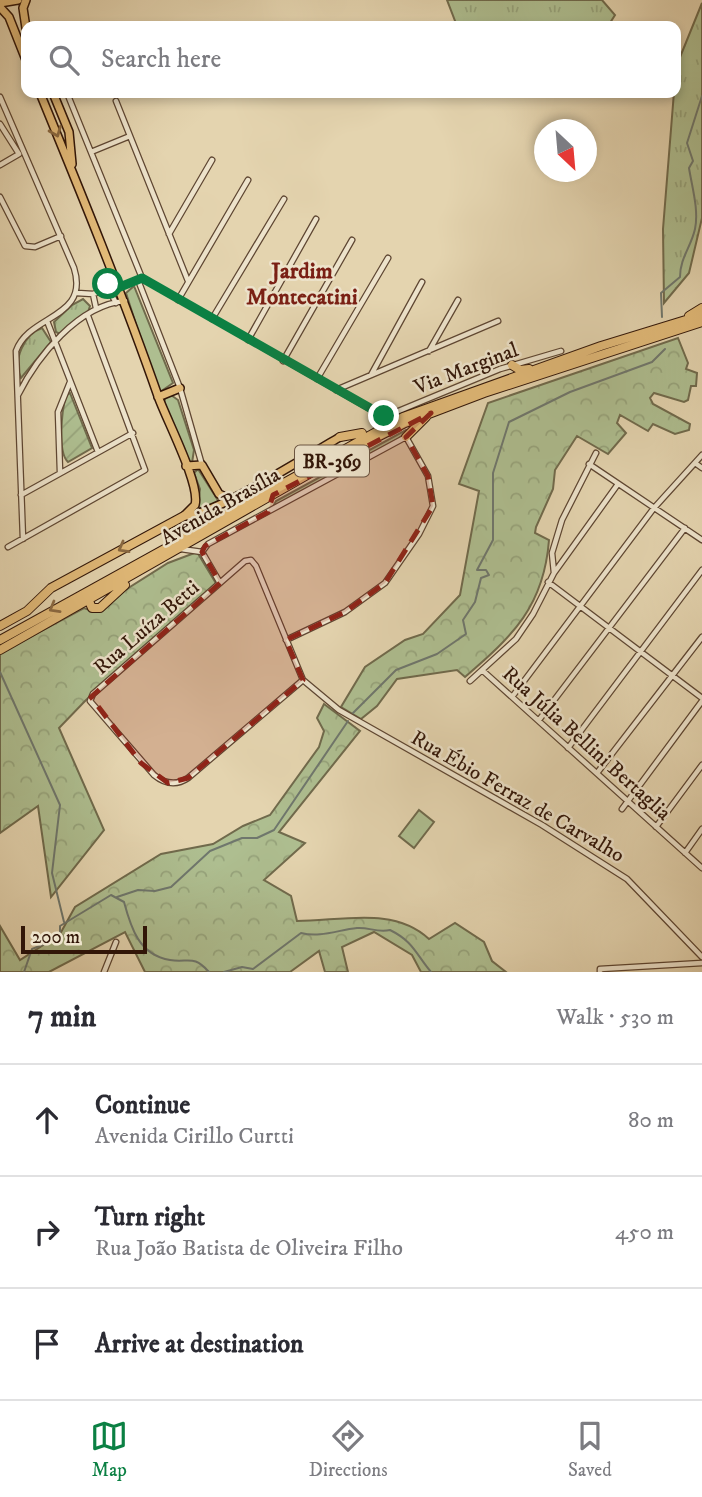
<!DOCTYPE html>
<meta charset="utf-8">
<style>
:root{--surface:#fff;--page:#f2f2f3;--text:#2b2b33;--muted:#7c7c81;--line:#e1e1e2;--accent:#0b8043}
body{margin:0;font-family:"IM FELL DW Pica",serif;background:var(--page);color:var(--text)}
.compass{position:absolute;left:534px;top:119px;width:63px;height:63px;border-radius:50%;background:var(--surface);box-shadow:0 4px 10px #0003;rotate:154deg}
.scale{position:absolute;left:21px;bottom:18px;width:126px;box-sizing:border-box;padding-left:7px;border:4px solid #321608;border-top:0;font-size:19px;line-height:24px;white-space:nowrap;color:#321608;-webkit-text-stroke:5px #ede3cb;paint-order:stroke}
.stop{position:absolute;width:21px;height:21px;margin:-16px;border:5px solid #0b8043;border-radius:50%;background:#fff}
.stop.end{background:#0b8043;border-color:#fff;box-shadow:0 2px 7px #0008}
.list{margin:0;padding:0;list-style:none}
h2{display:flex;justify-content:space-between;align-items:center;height:91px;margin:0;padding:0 28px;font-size:30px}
h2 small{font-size:23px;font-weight:400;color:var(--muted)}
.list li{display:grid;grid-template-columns:46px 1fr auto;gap:21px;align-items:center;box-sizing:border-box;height:112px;padding:0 28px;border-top:2px solid var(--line)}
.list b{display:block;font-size:26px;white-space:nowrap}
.list p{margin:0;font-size:23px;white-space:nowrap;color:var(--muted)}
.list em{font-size:23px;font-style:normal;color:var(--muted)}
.icon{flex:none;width:38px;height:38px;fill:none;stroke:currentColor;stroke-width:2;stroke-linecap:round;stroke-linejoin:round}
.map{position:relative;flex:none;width:702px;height:972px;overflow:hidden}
.search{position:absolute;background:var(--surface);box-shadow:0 4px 10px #0003;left:21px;right:21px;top:21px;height:77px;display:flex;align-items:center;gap:18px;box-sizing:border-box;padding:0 24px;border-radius:14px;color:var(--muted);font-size:26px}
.sheet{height:427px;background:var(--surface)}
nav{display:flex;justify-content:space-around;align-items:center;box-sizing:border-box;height:98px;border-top:2px solid var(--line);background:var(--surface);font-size:19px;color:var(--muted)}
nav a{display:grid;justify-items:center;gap:4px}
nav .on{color:var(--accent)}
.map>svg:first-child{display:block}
.grass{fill:#aebe90;stroke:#706a4c;stroke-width:2}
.forest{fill:url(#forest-crowns);stroke:#706a4c;stroke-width:2}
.park{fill:url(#park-tufts);stroke:#706a4c;stroke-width:2}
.garden{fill:url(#garden-furrows);stroke:#706a4c;stroke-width:2}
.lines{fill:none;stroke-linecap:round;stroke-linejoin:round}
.stream{stroke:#6f776d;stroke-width:2}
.minor-casing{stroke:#5e4632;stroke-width:7}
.primary-casing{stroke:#321608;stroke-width:10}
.trunk-casing{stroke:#321608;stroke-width:10}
.minor{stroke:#ede3cb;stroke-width:4.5}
.primary{stroke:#e2ba78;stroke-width:7}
.trunk{stroke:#e2ba78;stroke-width:8}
.oneway{stroke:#8a6840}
.route{stroke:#0b8043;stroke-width:9}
.marked{fill:#8f2418;fill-opacity:0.2;stroke:#8f2418;stroke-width:5;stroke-dasharray:14 9;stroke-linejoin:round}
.labels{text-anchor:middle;stroke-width:5;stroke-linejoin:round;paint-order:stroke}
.shield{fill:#ede3cb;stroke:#6a5442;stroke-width:2}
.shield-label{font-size:19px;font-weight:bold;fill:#321608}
.street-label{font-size:21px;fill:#321608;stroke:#ede3cb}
.neighbourhood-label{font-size:23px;font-weight:bold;fill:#7a1f14;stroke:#ede3cb}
</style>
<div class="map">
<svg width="702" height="972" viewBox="0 0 702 972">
<defs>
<pattern id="forest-crowns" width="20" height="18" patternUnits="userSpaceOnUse" patternTransform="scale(1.75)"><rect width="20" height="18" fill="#aebe90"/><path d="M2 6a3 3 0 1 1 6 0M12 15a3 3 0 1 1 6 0" fill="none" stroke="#96a37b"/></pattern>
<pattern id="park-tufts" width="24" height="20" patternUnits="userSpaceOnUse" patternTransform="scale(1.75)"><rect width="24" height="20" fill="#aebe90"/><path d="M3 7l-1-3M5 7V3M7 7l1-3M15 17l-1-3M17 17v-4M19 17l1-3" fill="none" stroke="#96a37b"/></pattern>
<pattern id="garden-furrows" width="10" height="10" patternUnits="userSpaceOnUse" patternTransform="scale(1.75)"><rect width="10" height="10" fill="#aebe90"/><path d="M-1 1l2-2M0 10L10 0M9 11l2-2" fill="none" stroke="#96a37b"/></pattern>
</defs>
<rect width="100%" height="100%" fill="#e4d4af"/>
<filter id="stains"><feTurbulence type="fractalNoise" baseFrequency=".00286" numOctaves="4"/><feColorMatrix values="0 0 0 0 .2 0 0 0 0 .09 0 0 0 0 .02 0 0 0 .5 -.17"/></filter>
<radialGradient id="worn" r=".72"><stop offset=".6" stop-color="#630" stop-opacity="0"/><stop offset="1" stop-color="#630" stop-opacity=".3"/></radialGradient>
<path class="grass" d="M134,286L173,383L160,392L157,390L126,293Z
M171,395L178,400L194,450L192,463L188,461L164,404L165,398Z
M406,430H409L398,439L273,507L276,501Z
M198,469L219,502L197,511L200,489L194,473Z
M419,810L434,822L414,848L399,836Z"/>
<path class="forest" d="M678,338L688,363L686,369L697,373L696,386H691L688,400L684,402L654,393L650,398L653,404L690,424L689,430L675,434L653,424L648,431L620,415L617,423L626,433L608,454L577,436L555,470L553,489L536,527L535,533L549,540C544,606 513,636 465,677L457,670L397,679L377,706L361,719L341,707L365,667L405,640L423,634L460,595L479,491L459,484L488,403Z
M197,552L217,585L86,700L59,728L104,830L51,897L38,806L0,833V653L84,608L92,611L168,563Z
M324,704L360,731L279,832L305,843L264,880L291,896L297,921C341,921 394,906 429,939L455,923L484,942L492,961L506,972H421L412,955L374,932L342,947L348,972H325L319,951L290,972H145L125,932L49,972H0V926L20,960L60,934L75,907L161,854L213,844L243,826L270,815L319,747L324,731L317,718Z"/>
<path class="park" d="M447,0H602L615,15L608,26H457Z
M702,3V218L689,273L664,303L663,229L676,67Z
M83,299L90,306L88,312L60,334L56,332L54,322L72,305Z
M42,328L51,342L21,378C12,361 24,334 42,328Z"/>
<path class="garden" d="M70,393L92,448L68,462C57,452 62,410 66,395Z"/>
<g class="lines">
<path class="stream" d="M662,317L661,293L680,277C680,258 691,247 695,229C699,210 692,187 689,168L693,161L687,143L702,96
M0,672L60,805L52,873L64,922
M352,714L396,670L437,654L466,634L463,620L475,602L481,578L489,575L486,570H477L493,540V473L509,422L570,392L652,362L665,349
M117,897L138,890L155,891L171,887L210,851L242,838H257L274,830L348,721
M24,972L32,949L60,938V926L111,895L124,902C131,928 139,955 170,960C189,963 193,954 209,972
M224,972L242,967L253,969L301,933C320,938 338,930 357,928C369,927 377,933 390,930C414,942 415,953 431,972"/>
<g class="minor-casing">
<path id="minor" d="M67,93L142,278
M0,97L74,268C90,319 29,314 16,351L23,539
M116,101L188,281
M0,124L19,154
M91,152L130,136
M0,165L19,154
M0,197L25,246L35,247L61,236
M169,234L212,160
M110,273L108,288L116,303
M142,278L384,417L500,369L561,351
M138,280L180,388L202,465
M120,287L139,279
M77,293L93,294L108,289
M93,294L96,308
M178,300L248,180
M212,319L284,199
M47,321L98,452
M248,340L316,219
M429,351L458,300
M283,361L352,240
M371,375L422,282
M317,379L388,258
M336,390L498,321
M18,395C37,357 78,305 125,301
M695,463L702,468
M589,464L702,540
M60,472L58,412L70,382
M21,495L133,433
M8,547L145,470L88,316
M181,549L202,552L220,583
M202,552L208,544L406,437L428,476L433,506L419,534L385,583L345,612L286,640
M554,573L618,484
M548,582L702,698
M482,670L702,868
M303,680L188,778C176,786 165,784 154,775L90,701L93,694L245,561L251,560L256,566L303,680L339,710L542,825L627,879L702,957
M470,681L516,639L533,614L554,573L552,553L562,520L596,453
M512,697L654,508L702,455
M539,720L685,528
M568,748L702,570
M597,773L702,637
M622,809L702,701
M656,827L702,765
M685,853L702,829
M104,972L116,942
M600,972V969L702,963"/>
</g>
<g class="primary-casing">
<path id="primary" d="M26,0L23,8L26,28
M0,3L18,0
M0,7L9,17L26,60
M40,93C81,193 122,293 158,396C166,419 201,485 195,505L184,516
M53,93L69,132L72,164
M158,397L180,388
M186,466L202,465L219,494L230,499
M184,516C216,515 308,455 340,437"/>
</g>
<g class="trunk-casing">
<path id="trunk" d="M689,316L702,308
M512,365L520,370L529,369
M340,437L362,433
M406,437L426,417
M89,601L92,608H100L125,585
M0,626L27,611L51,588L184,516
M0,640L403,417L601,346L702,315
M0,650L344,454L405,423L484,393L702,322"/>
</g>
<use href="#minor" class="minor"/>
<use href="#primary" class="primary"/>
<use href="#trunk" class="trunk"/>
</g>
<defs><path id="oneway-chevron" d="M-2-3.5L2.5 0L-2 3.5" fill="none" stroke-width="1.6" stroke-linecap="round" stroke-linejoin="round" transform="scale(1.75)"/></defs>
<g class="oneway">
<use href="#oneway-chevron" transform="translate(56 132) rotate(68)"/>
<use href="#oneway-chevron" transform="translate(123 548) rotate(151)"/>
<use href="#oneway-chevron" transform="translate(54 608) rotate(150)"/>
</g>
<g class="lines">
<path class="route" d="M108,284V289L118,281L120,287L142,278L384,416"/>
</g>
<path class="marked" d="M431,413L406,437L428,476L433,506L385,583L345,612L286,640L303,680L188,778L168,783L141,763L91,697L220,583L202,552L205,546L268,512L273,495Z"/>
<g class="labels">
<rect class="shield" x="295" y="445.5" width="74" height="31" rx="5"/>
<g class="shield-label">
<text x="332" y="468">BR-369</text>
</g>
<g class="street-label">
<text transform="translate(466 368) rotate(-21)" y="7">Via Marginal</text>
<text transform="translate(220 506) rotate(-30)" y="7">Avenida Brasília</text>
<text transform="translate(146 627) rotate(-41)" y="7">Rua Luíza Betti</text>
<text transform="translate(587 743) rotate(42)" y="7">Rua Júlia Bellini Bertaglia</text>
<text transform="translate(518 796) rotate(30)" y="7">Rua Ébio Ferraz de Carvalho</text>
</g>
<g class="neighbourhood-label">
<text x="302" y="278">Jardim<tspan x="302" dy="26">Montecatini</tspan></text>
</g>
</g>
<rect width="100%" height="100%" filter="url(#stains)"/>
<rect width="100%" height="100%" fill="url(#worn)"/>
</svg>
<svg class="compass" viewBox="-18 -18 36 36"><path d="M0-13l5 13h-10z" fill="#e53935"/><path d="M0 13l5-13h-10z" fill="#7c7c81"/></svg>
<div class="scale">200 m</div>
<div class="stop" style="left:108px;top:284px"></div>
<div class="stop end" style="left:384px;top:416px"></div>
<div class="search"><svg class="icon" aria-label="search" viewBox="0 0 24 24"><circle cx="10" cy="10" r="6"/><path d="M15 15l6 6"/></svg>Search here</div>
</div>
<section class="sheet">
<h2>7 min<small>Walk · 530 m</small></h2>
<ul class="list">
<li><svg class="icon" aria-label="ahead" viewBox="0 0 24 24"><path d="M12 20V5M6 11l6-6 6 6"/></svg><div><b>Continue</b><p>Avenida Cirillo Curtti</p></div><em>80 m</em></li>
<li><svg class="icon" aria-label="right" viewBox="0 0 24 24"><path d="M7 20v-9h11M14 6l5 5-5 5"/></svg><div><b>Turn right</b><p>Rua João Batista de Oliveira Filho</p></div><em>450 m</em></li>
<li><svg class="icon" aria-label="arrive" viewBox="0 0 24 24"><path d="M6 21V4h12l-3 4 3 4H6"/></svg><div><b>Arrive at destination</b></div></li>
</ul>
</section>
<nav>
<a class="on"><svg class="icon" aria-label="map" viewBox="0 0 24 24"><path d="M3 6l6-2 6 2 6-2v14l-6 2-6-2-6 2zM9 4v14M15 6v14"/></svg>Map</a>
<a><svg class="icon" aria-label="directions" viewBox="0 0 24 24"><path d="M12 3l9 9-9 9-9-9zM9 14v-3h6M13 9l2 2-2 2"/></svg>Directions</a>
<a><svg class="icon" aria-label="saved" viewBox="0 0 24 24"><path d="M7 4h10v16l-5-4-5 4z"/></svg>Saved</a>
</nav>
